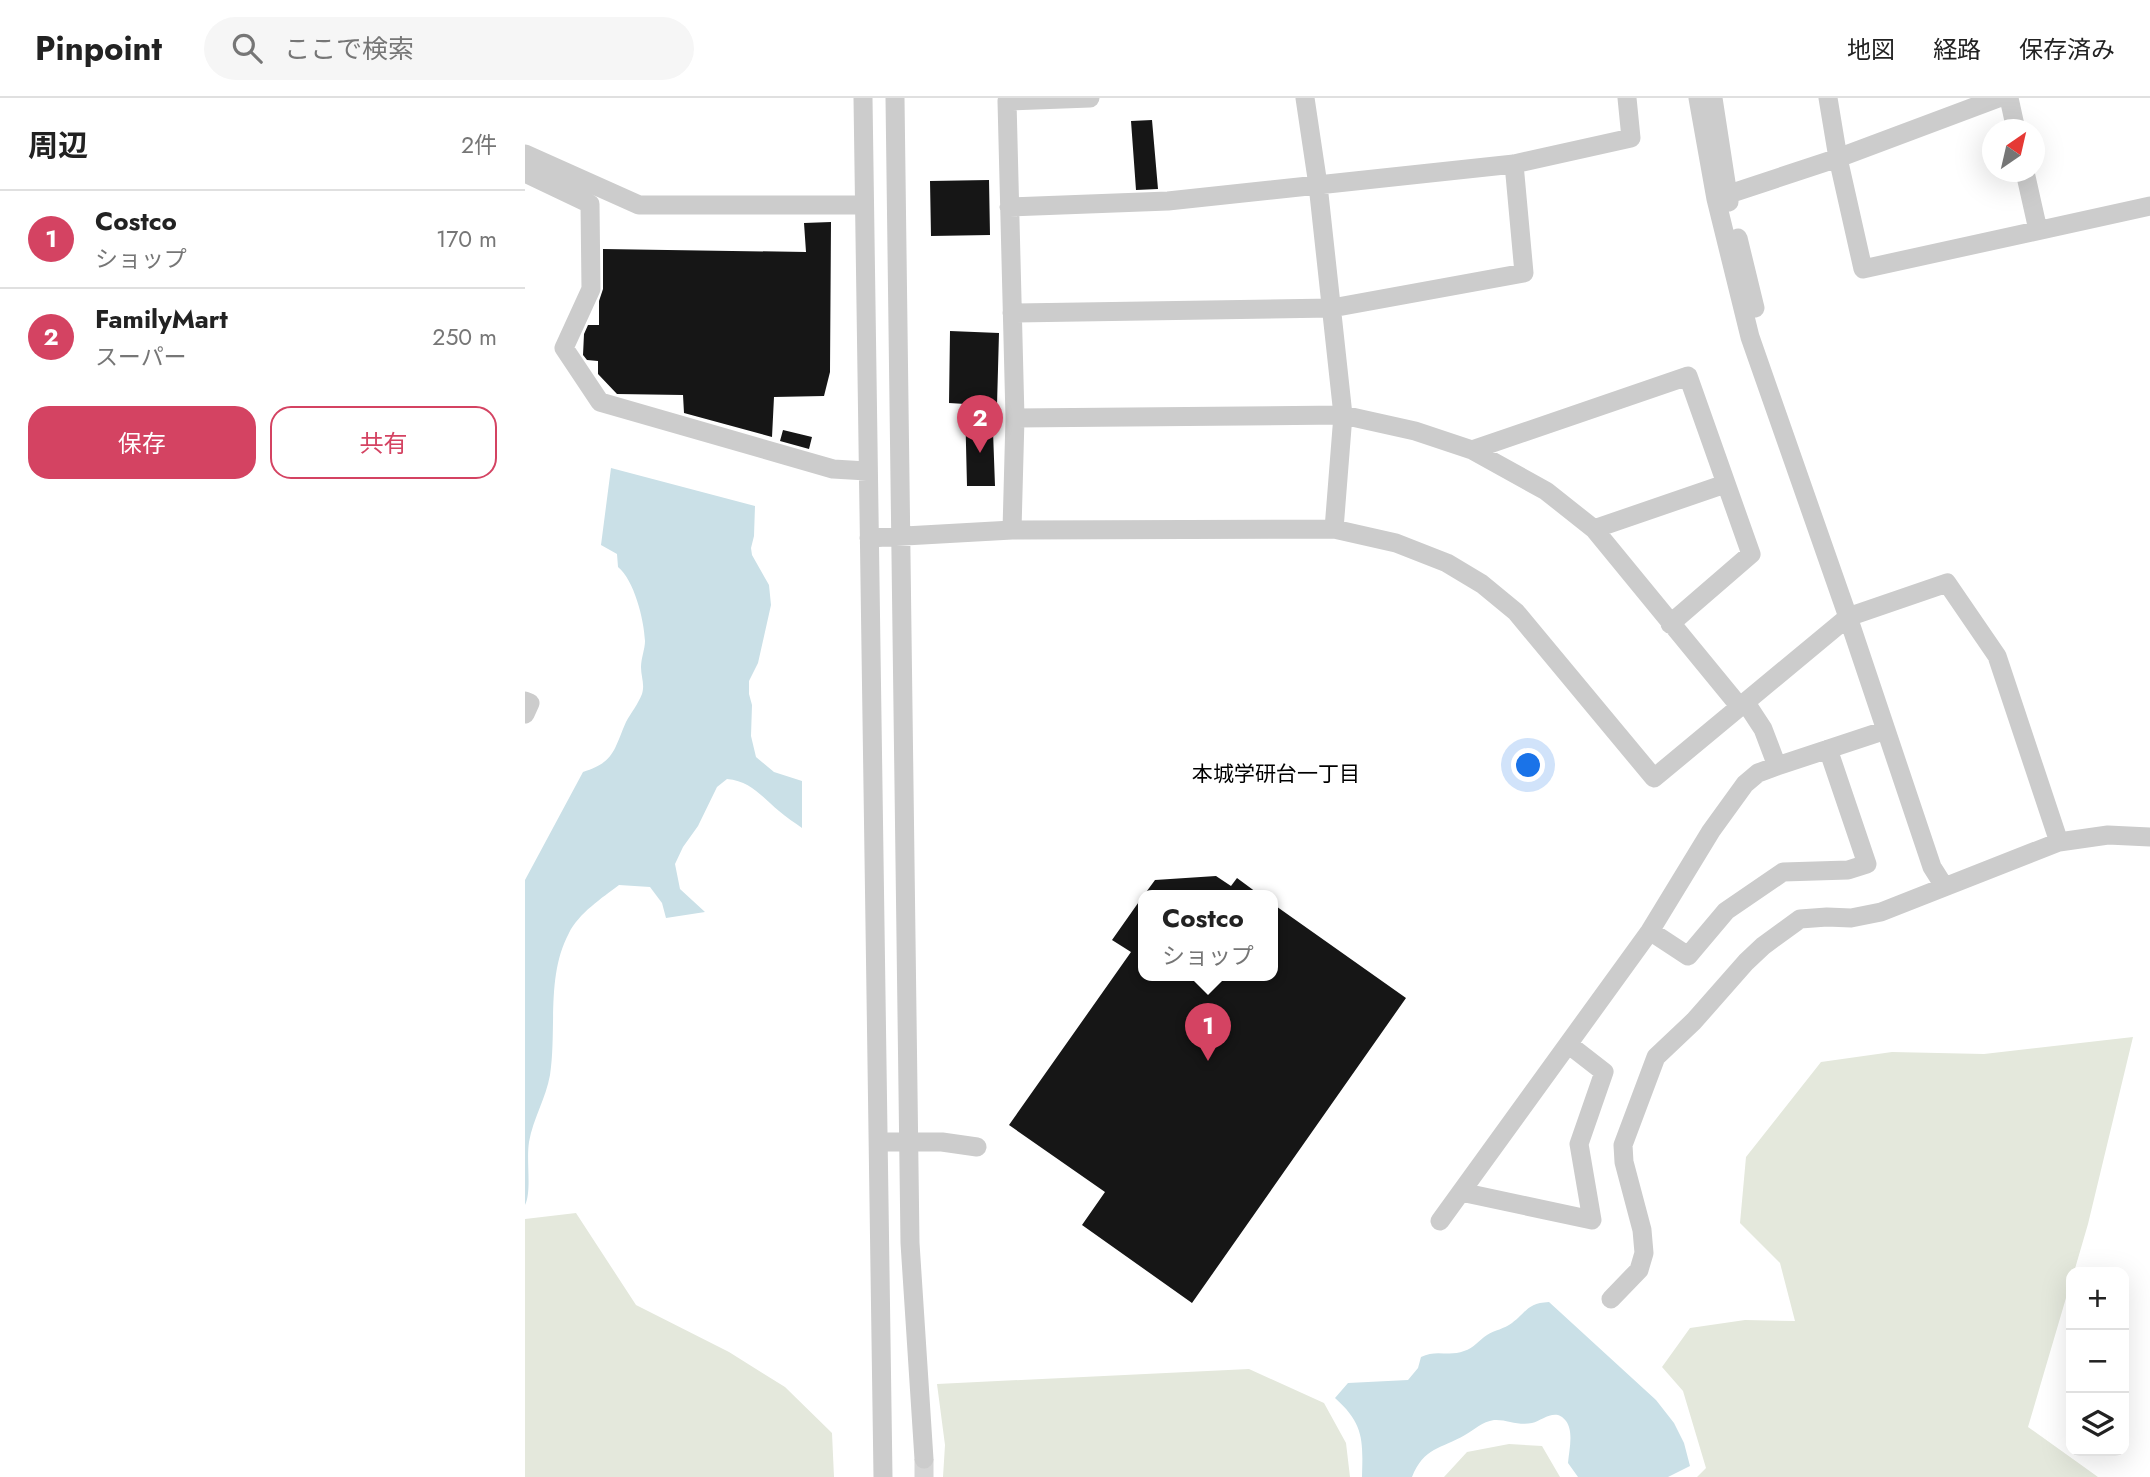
<!DOCTYPE html>
<html lang="ja">
<meta charset="utf-8">
<style>
:root{--surface:#fff;--page:#f6f6f6;--text:#222;--muted:#767676;--line:#e0e0e0;--accent:#d44362}
body{margin:0;font-family:Jost,"Noto Sans JP",sans-serif;background:var(--page);color:var(--text)}
.controls{position:absolute;right:21px;bottom:21px;display:grid;overflow:hidden;border-radius:14px;box-shadow:0 7px 28px #0002}
.controls button{width:63px;height:63px;display:grid;place-items:center;padding:0;border:0;border-bottom:2px solid var(--line);background:var(--surface);color:var(--text);font:35px sans-serif}
.compass{position:absolute;left:1457px;top:21px;width:63px;height:63px;border-radius:50%;background:var(--surface);box-shadow:0 7px 28px #0002;rotate:34deg}
.you{position:absolute;left:1004px;top:668px;width:24px;height:24px;margin:-18px;border:5px solid #fff;border-radius:50%;background:#1a73e8;box-shadow:0 0 0 10px #1a73e833}
.badge{display:grid;place-items:center;width:46px;height:46px;border-radius:50%;background:var(--accent);color:#fff;font-size:23px;font-weight:700}
.pin{position:absolute;translate:-50% -58px;filter:drop-shadow(0 2px 4px #0008)}
.pin::after{content:'';position:absolute;top:37px;width:24px;height:21px;background:inherit;clip-path:polygon(0 0,100% 0,50% 100%)}
.popup{position:absolute;left:613px;top:792px;width:140px;height:91px;box-sizing:border-box;display:grid;place-content:center;border-radius:14px;background:var(--surface);filter:drop-shadow(0 2px 5px #0005);font-size:23px;white-space:nowrap;color:var(--muted)}
.popup b{font-size:26px;color:var(--text)}
.popup::after{content:'';position:absolute;left:50%;top:100%;margin-left:-14px;border:14px solid transparent;border-top-color:var(--surface)}
.list{margin:0;padding:0;list-style:none}
h2{display:flex;justify-content:space-between;align-items:center;height:91px;margin:0;padding:0 28px;font-size:30px}
h2 small{font-size:23px;font-weight:400;color:var(--muted)}
.list li{display:grid;grid-template-columns:46px 1fr auto;gap:21px;align-items:center;box-sizing:border-box;height:98px;padding:0 28px;border-top:2px solid var(--line)}
.list b{display:block;font-size:26px;white-space:nowrap}
.list p{margin:0;font-size:23px;white-space:nowrap;color:var(--muted)}
.list em{font-size:23px;font-style:normal;color:var(--muted)}
.actions{display:flex;gap:14px;padding:21px 28px}
.actions a{flex:1;padding:16px 0;border:2px solid var(--accent);border-radius:21px;text-align:center;font-size:24px;color:var(--accent)}
.actions .main{background:var(--accent);color:#fff}
.icon{flex:none;width:38px;height:38px;fill:none;stroke:currentColor;stroke-width:2;stroke-linecap:round;stroke-linejoin:round}
.map{position:relative;flex:none;width:1625px;height:1379px;overflow:hidden}
header{display:flex;align-items:center;gap:42px;box-sizing:border-box;height:98px;padding:0 35px;background:var(--surface);border-bottom:2px solid var(--line)}
header strong{font-size:33px}
nav{display:flex;gap:38px;margin-inline-start:auto;font-size:24px}
.search{width:490px;height:63px;background:var(--page);display:flex;align-items:center;gap:18px;box-sizing:border-box;padding:0 24px;border-radius:38px;color:var(--muted);font-size:26px}
main{display:flex}
aside{flex:1;background:var(--surface)}
.map>svg:first-child{display:block}
.green{fill:#e4e8dc}
.water{fill:#cae0e7}
.building{fill:#161616}
.lines{fill:none;stroke-linecap:round;stroke-linejoin:round}
.minor-tunnel{stroke:#d5d5d5;stroke-width:19;stroke-dasharray:19 10;stroke-linecap:butt}
.minor{stroke:#ccc;stroke-width:19}
.labels{text-anchor:middle;stroke-width:7;stroke-linejoin:round;paint-order:stroke}
.neighbourhood-label{font-size:21px;fill:#000;stroke:#fff}
</style>
<header>
<strong>Pinpoint</strong>
<div class="search"><svg class="icon" aria-label="search" viewBox="0 0 24 24"><circle cx="10" cy="10" r="6"/><path d="M15 15l6 6"/></svg>ここで検索</div>
<nav><a>地図</a><a>経路</a><a>保存済み</a></nav>
</header>
<main>
<aside>
<h2>周辺<small>2件</small></h2>
<ul class="list">
<li><span class="badge">1</span><div><b>Costco</b><p>ショップ</p></div><em>170 m</em></li>
<li><span class="badge">2</span><div><b>FamilyMart</b><p>スーパー</p></div><em>250 m</em></li>
</ul>
<div class="actions"><a class="main">保存</a><a>共有</a></div>
</aside>
<div class="map">
<svg width="1625" height="1379" viewBox="0 0 1625 1379">
<rect width="100%" height="100%" fill="#fff"/>
<path class="green" d="M1608,939L1563,1126L1549,1174H1546V1183L1503,1329L1573,1379H1172L1181,1370L1158,1293L1137,1269L1165,1230L1220,1222L1270,1223L1255,1165L1215,1125L1221,1059L1296,964L1367,954L1459,956Z
M51,1115L111,1207L204,1254L260,1289L307,1335L309,1379H0V1121Z
M724,1271L799,1305L821,1345L825,1379H418L420,1347L412,1286Z
M984,1346L1017,1348L1035,1379H919L942,1354Z"/>
<path class="water" d="M86,370L230,408L229,438L226,450L227,457L244,487L246,507L233,565L224,583V596L227,607L226,638L231,659L249,674L277,683V730C270,725 261,719 254,713C237,699 226,683 202,681L192,689L173,728L158,749L150,766L155,791L180,814L141,820L137,805L125,789L94,787C77,800 54,815 44,835C21,878 32,930 25,977C21,1000 8,1021 4,1044C1,1063 7,1093 0,1107V782L58,674C90,664 89,651 101,624C106,615 113,606 117,596C120,586 116,579 116,569C116,560 120,551 120,543C119,521 109,482 93,469L92,456L76,447Z
M1024,1204L1131,1302L1149,1325L1159,1345L1165,1368L1143,1379H1053L1043,1365C1044,1352 1049,1334 1041,1323C1031,1309 1018,1322 1007,1325C993,1328 981,1321 969,1322C957,1324 950,1331 940,1337C916,1351 899,1349 887,1379H837C838,1342 839,1326 810,1300L823,1285L883,1282L893,1270L896,1259C911,1251 924,1259 939,1253C949,1250 954,1242 962,1237C970,1232 979,1231 987,1225C1002,1214 1002,1205 1024,1204Z"/>
<path class="building" d="M627,22L633,91L611,92L606,23Z
M464,82L465,137L406,138L405,83Z
M306,124L305,274L299,298L249,299L247,339L159,315L158,297L92,296L73,276V263L62,262L58,257L59,236L63,227H74V203L78,191V151L281,154L279,125Z
M425,233L474,235L472,307L467,306L470,388H442L440,306L424,305Z
M258,332L287,339L284,351L255,343Z
M691,778L706,788L712,780L735,797H700L703,792L665,797H619L630,782Z
M618,798V877H748V806L881,900L667,1205L557,1127L580,1094L484,1027L606,854L587,842Z"/>
<g class="lines">
<path class="minor-tunnel" d="M399,1379V1361"/>
<path class="minor" d="M338,0L358,1379
M370,0L385,1145L399,1361
M780,0L793,87L818,317L809,431
M1173,0L1191,101L1225,239L1323,519L1407,769L1419,788
M1188,0L1204,104
M1303,0L1313,60L1338,171L1625,108
M1484,0L1491,32
M0,56L114,107H338
M1500,74L1513,132
M0,75L65,106L66,191L39,250L75,304L308,371L342,373
M1192,100L1313,60L1473,0
M484,109L643,103L989,66L1106,40L1102,0
M1213,140L1230,210
M487,215L807,210L999,175L989,66
M490,320L818,317L890,333L947,352L1021,393L1069,431L1215,609
M947,352L1163,278L1226,456L1145,526
M1069,431L1200,386
M487,432L490,320L482,3L565,0
M344,440L487,432L809,431L871,445L922,465L957,486L991,514L1129,680L1323,519L1422,485L1472,558L1534,744
M0,603L5,605L0,616
M1221,605L1238,631L1252,668
M1125,833L1163,858L1201,813L1258,774L1323,772L1342,766L1303,651
M354,1044H417L452,1049
M936,1094L1067,1122L1054,1046L1079,974L1043,946
M915,1123L1125,833L1186,733L1220,686L1233,675L1252,668L1361,632
M1086,1201L1114,1172L1119,1155L1117,1132L1099,1064L1098,1047L1131,959L1169,923L1221,864L1238,848L1275,821L1302,819L1326,820L1356,814L1534,744L1583,737L1625,739"/>
</g>
<g class="labels">
<g class="neighbourhood-label">
<text x="751" y="683">本城学研台一丁目</text>
</g>
</g>
</svg>
<div class="controls">
<button>+</button>
<button>−</button>
<button><svg class="icon" aria-label="layers" viewBox="0 0 24 24"><path d="M12 4l9 5-9 5-9-5zM3 14l9 5 9-5"/></svg></button>
</div>
<svg class="compass" viewBox="-18 -18 36 36"><path d="M0-13l5 13h-10z" fill="#e53935"/><path d="M0 13l5-13h-10z" fill="#767676"/></svg>
<div class="you"></div>
<div class="pin badge" style="left:683px;top:963px">1</div>
<div class="popup"><b>Costco</b>ショップ</div>
<div class="pin badge" style="left:455px;top:355px">2</div>
</div>
</main>
